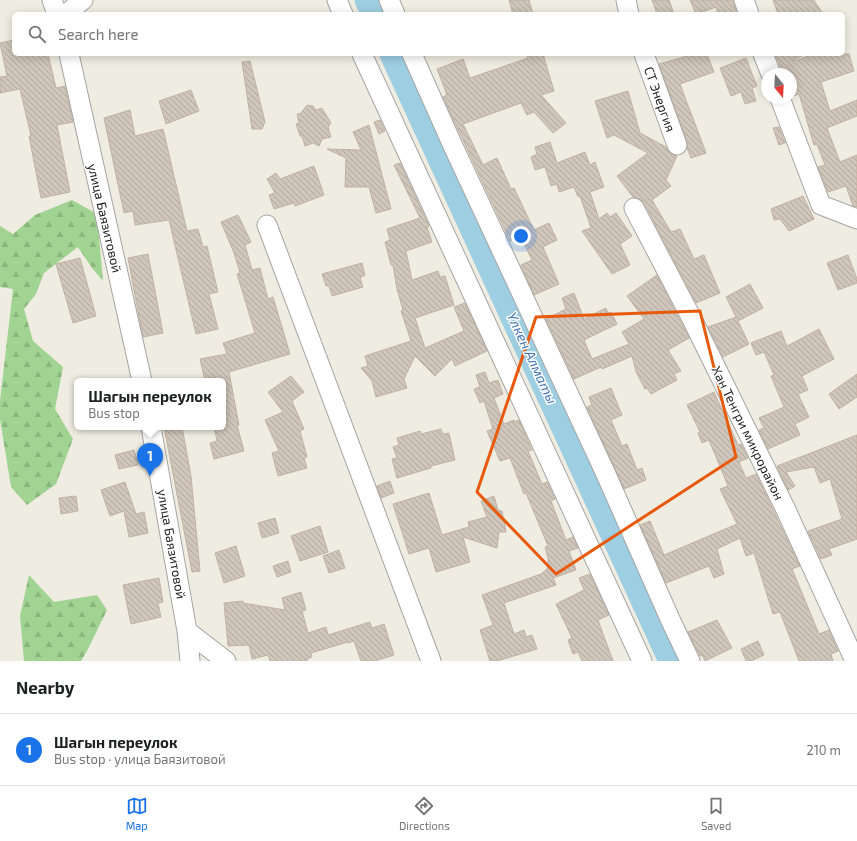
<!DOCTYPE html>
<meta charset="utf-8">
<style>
:root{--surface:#fff;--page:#f6f6f6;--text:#202124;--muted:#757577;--line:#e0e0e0;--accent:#1a73e8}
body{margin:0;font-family:"Exo 2",sans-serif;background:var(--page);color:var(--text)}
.compass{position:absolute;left:761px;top:68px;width:36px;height:36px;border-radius:50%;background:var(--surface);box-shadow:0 2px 10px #0003;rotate:162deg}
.you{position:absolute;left:521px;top:236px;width:14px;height:14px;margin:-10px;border:3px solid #fff;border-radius:50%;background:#1a73e8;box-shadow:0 0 0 6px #1a73e833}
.badge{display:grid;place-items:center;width:26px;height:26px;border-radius:50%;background:var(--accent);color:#fff;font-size:13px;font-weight:700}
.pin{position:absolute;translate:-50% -33px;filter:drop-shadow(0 1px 2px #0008)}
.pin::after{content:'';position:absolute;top:21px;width:14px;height:12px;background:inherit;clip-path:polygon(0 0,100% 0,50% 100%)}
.popup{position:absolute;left:74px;top:378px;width:152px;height:52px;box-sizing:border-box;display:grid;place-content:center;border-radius:6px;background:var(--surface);filter:drop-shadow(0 1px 3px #0005);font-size:13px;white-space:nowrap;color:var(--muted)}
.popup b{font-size:15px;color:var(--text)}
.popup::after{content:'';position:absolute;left:50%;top:100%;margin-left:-8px;border:8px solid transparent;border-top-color:var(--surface)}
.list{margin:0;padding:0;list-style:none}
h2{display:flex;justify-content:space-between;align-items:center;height:52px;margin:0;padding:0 16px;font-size:17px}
h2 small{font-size:13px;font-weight:400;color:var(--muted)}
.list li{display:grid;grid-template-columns:26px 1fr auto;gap:12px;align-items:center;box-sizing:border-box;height:72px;padding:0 16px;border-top:1px solid var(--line)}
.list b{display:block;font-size:15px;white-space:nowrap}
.list p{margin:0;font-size:13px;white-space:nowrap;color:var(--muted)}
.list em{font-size:13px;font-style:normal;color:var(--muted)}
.icon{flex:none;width:22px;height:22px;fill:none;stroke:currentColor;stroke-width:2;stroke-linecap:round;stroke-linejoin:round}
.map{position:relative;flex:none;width:857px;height:661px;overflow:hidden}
.search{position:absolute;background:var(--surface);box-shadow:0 2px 10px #0003;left:12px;right:12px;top:12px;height:44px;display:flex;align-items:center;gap:10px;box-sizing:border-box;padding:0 14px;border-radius:6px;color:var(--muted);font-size:15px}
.sheet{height:124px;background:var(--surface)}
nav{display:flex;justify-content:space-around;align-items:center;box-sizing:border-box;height:56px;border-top:1px solid var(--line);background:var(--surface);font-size:11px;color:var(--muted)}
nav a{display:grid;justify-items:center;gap:2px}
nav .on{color:var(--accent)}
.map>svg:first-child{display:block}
.forest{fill:url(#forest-firs)}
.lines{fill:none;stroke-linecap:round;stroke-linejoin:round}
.river{stroke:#9dcee2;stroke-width:25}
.building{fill:url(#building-back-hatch);stroke:#c2b2a2}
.minor-casing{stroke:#a4a4a4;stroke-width:21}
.minor{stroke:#fff;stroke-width:19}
.marked{fill:none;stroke:#e8590c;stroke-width:3;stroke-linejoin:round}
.labels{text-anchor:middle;stroke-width:3;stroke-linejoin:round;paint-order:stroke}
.street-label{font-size:13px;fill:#1d1d1d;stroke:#fff}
.water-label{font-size:14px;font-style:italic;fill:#4074b6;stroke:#fff}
</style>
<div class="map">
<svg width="857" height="661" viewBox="0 0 857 661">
<defs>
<pattern id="forest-firs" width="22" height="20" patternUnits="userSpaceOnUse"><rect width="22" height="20" fill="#a1d392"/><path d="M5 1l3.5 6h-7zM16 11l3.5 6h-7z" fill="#8ab57d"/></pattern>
<pattern id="building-back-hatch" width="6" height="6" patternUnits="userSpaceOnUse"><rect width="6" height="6" fill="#cfc5ba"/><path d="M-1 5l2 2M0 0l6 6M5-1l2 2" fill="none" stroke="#b1a99f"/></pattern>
</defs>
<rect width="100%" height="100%" fill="#efece1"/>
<path class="forest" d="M72,200L97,214L103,281L92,268L78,247L44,273L36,294L24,309L33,341L63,367L55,409L73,439L56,484L27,505L11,487L0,419V401L13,289L0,287V226L13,234L35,215Z
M29,575L54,602L97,595L107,610L87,651L81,661H24L20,616Z"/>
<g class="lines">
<path class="river" d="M367,0L374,14
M392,54L671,661"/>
</g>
<path class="building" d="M509,0H529L533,14H513Z
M652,0H669L674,14H657Z
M690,0H733L737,14H718L716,7L696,14Z
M773,0H814L823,14H778Z
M14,40V54H48L56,88L65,86L73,122L57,125L70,192L41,198L29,136H31L20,89L0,93V77L7,76L0,43Z
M527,54H543L554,91L541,95L566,123L553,133L534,112L527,115L521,103L463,124L483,165L497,158L511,189L514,188L534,230L549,223L557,240L543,247L559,284L534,295L521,265L532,260L520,236L510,241L443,97L447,95L437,69L463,59L470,78L528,58Z
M683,54H707L714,72L680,84L706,153L691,158L687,148V141L659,64L684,57Z
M775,54H806L793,60L794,61L815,54H849L854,71L821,82L830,111L857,100V116L827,128L840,162L857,155V207L853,206L846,186L828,192L818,167L825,165L817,144L814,145L799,94L791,97V74H784Z
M746,58L757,86L752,88L756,101L745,104L741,92L731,96L720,68Z
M250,61L265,122L262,129H252L242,62Z
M191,90L199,111L166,124L159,101Z
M628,91L640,133L666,147L670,154L677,156L666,180L671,186L652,200L671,232L680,229L694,259L704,255L720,293L696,303L644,203L640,199L633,197L617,176L648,153L614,135L607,138L595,101Z
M307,105L313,106L316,110L322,108L331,123L328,127L331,137L322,139L319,146L313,143L305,146L302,136H300L296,124L299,123L297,114L301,113Z
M130,110L135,136L163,129L187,231L198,229L203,247L207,246L218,292L209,294L218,329L196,334L169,220L135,225L133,211L124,213L104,118Z
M380,120L385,131L379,134L374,122Z
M369,125L391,209L376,213L369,187H345L346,158L327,149L361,150L353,132Z
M779,127L785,143L779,145L773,128Z
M550,142L557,163L585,152L590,165L595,162L604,187L590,192L599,219L607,213L610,217L616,213L632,236L620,244L630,265L612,274L582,231L591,228L580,196L578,197L574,187L559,192L557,184L551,186L545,167L535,170L531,157L537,154L535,147Z
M400,163L429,226L427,227L432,242L406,251L412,280L438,271L440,277L445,276L454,305L415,318L425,348L464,331L454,307L465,303L487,351L455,366L452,359L435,376L415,356L404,379L407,388L376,397L372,381L361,368L368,366L365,356L411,341L401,311L403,310L397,289L393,265H391L385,242L390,240L387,229L420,218L394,165Z
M314,166L324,195L295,206L294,203L274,209L269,195L275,193L267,179L276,173L280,179Z
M803,196L814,219L789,231L780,219L774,220L771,209Z
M238,215L251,242L245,245L252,270L260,268L268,299L273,297L290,354L229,372L239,425H237L244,451L214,459L210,443L217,441L214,427H223V381H205L200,359L227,354L223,343L255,333L237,274L240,273L234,253L221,222Z
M148,254L163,333L143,337L128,258Z
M848,255L857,279V283L838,290L827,263Z
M80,258L96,316L73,323L56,264Z
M362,263L365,275L360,278L363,287L332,296L329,286H326L322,274Z
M657,275L689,338L668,350L681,371L674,374L677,380L651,394L647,388L645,389L636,372L632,356L602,369L601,367L574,379L546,319L566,309L562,298L574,293L584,319L606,308L608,313L611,312L617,324L584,340L592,359L629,344L622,332L644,319L627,296Z
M750,284L763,308L738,321L749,344L723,357L708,327L736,317L726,297Z
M819,329L834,359L802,376L808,390L798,394L809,417L795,424L800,435L768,449L759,430L764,428L759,418L784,407L771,376L774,375L764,352L756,355L751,343L781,331L787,346Z
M485,372L489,383L498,380L503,394L494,398L504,424L514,420V422L519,420L532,450L528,451L542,484L547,482L555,499L551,501L566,540L573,537L578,548L569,551L576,570L553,578L556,585L504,603L514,634L524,630L526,637L532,635L537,649L497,661H490L480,630L493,625L482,595L541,574L548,568V558L545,547L548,546L526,493L524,494L510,458L500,461L487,431L493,429L484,401L480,403L474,389L480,387L476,375Z
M857,374V397L839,409L829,394Z
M291,376L304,392L292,401L304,429L300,431L307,457L304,458L307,468L278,476L272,453L279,451L265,420L283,412L268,392Z
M611,388L622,415L611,420L622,446L627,444L637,470L642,468L646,480L624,489L587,407L592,405L589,397Z
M714,392L738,445L741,444L748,458L739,462L746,478L756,474L800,566L792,569L819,634L829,630L838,651L831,654L833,661H799L780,612L773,614L754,553L746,556L740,538L717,549L724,574L714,578L709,566L666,583L640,525L650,521L664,555L737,524L720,489L728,486L709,440L702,443L698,433L700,432L687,405Z
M164,427H182L191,476L200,571L192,572Z
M441,429L443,434L449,433L455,460L431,466V468L397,478L392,459L397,458L393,447L399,445L397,438L420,431L421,434Z
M857,435V539L829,549L832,555L821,559L808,531L842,519L830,479L820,483L814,467L786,472L795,486L788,490L777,466Z
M134,450L138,465L119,469L115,455Z
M390,481L394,493L381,498L377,486Z
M125,482L136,514L144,512L148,533L129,537L124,511L110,516L101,490Z
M429,493L442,535L469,527L468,522L487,517L481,501L494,496L498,510L502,511L506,532H499L497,548L463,537L470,562L436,572L429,548L409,554L393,504Z
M76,496L78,511L61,514L59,498Z
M275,518L279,533L262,538L258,523Z
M320,526L328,552L300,561L291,536Z
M236,546L245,576L224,583L215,553Z
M339,550L345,568L329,573L323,556Z
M288,561L291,572L277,577L273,566Z
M590,574L609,615L598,620L613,661H582L578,652L573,654L568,640L572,638L556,604L584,590L579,578Z
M159,578L163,602L158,603L161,617L131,624L123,585Z
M301,592L306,610L302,611L308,633L326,627L328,635L370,622L372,628L384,624L394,655L375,661H361L354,641L348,643V642L311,653L312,657L307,659V661H270L268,655L252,659L249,645L228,646L224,603L243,601V603L285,610L282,598Z
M717,620L732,648L705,661L702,655L700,656L688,632Z
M758,641L764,655L751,661H746L741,649Z"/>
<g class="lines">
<g class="minor-casing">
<path id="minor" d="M52,0L57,14
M337,0L343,14
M389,0L395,14
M626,0L629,14
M744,0L749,14
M66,14L83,0
M69,54L142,381
M362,54L642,661
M412,54L453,146L605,472L670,619L690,661
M644,54L677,145
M763,54L771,74
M780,98L821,205L857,219
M634,208L691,317L786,510L855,661
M267,225L431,661
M151,427L187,631L190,661
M187,631L226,661"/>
</g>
<use href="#minor" class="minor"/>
</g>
<path class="marked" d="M700,311L736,457L556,574L477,492L536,317Z"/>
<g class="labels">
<g class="street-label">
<text transform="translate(660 99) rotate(70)" y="5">СТ Энергия</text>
<text transform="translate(105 218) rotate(77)" y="5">улица Баязитовой</text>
<text transform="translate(748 433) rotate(64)" y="5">Хан Тенгри микрорайон</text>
<text transform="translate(172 544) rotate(80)" y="5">улица Баязитовой</text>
</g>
<g class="water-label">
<text transform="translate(532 358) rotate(65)" y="5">Үлкен Алматы</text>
</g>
</g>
</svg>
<svg class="compass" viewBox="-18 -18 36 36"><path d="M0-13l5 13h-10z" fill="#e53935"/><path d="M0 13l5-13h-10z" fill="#757577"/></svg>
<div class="you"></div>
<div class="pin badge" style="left:150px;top:476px">1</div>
<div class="popup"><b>Шагын переулок</b>Bus stop</div>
<div class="search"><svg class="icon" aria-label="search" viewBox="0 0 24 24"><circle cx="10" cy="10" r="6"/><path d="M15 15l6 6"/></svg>Search here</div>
</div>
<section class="sheet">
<h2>Nearby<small></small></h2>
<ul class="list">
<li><span class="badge">1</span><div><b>Шагын переулок</b><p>Bus stop · улица Баязитовой</p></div><em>210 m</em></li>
</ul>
</section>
<nav>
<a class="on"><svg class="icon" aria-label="map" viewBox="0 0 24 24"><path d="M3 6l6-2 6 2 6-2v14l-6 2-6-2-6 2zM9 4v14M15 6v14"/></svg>Map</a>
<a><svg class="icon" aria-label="directions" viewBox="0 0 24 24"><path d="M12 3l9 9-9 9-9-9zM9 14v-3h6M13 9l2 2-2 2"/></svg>Directions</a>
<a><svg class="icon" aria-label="saved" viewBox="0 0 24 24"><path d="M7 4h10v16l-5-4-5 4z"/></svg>Saved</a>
</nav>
